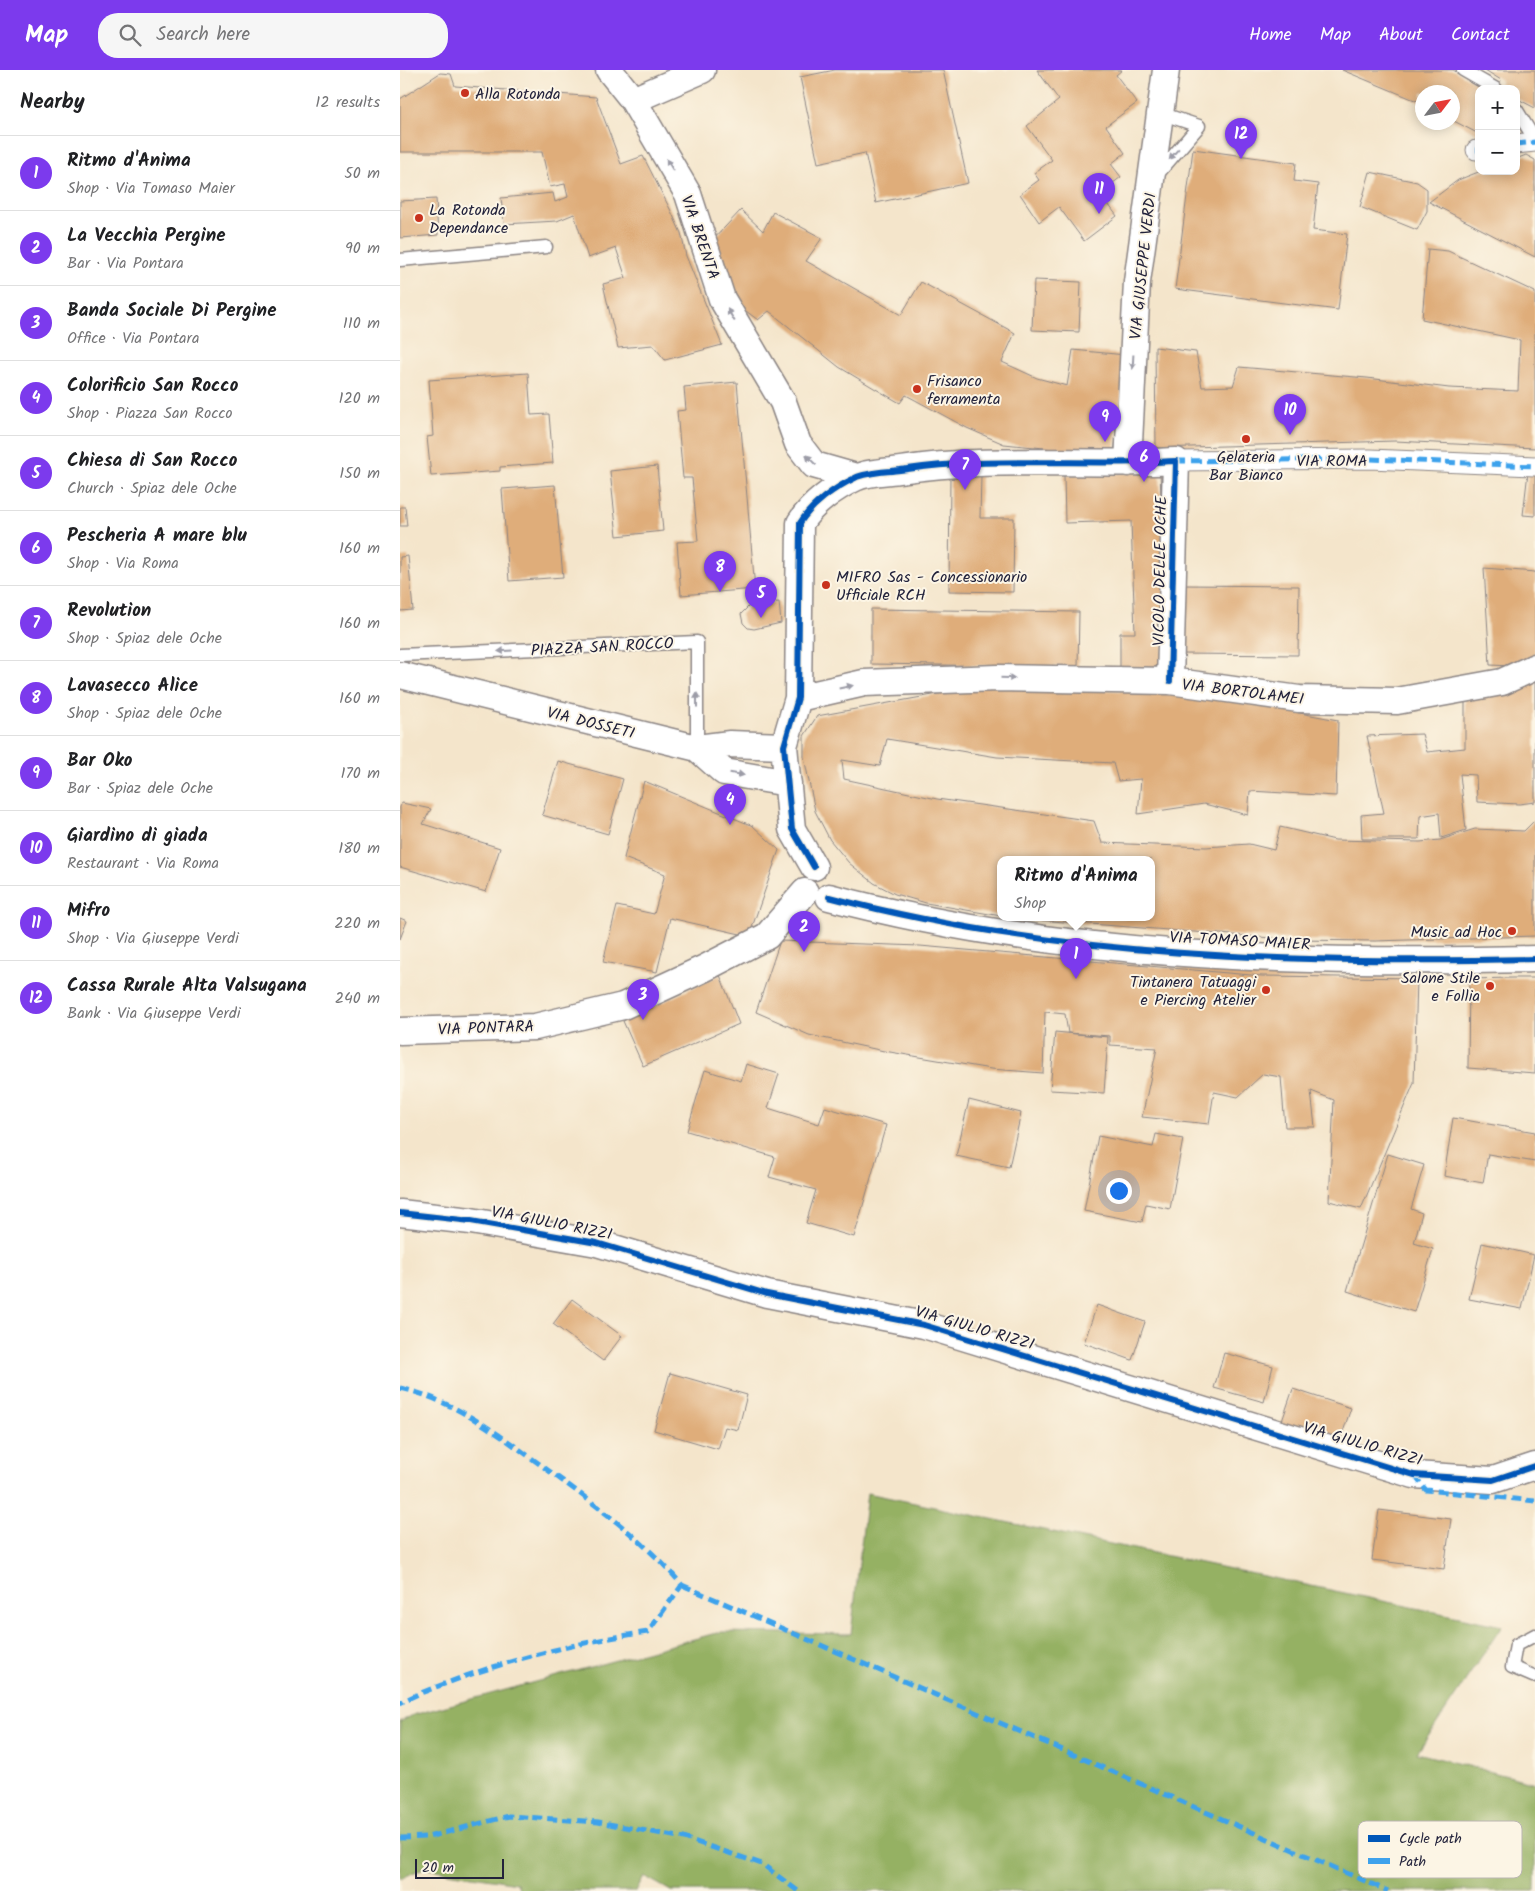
<!DOCTYPE html>
<meta charset="utf-8">
<style>
:root{--surface:#fff;--page:#f6f6f6;--text:#202124;--muted:#757577;--line:#e0e0e0;--accent:#7c3aed}
body{margin:0;font-family:Kalam,sans-serif;background:var(--page);color:var(--text)}
.controls{position:absolute;right:15px;top:15px;display:grid;overflow:hidden;border-radius:10px;box-shadow:0 2px 12px #0003}
.controls button{width:45px;height:45px;display:grid;place-items:center;padding:0;border:0;border-bottom:1px solid var(--line);background:var(--surface);color:var(--text);font:25px sans-serif}
.compass{position:absolute;left:1015px;top:15px;width:45px;height:45px;border-radius:50%;background:var(--surface);box-shadow:0 2px 12px #0003;rotate:58deg}
.scale{position:absolute;left:15px;bottom:12px;width:89px;box-sizing:border-box;padding-left:5px;border:2px solid #22223b;border-top:0;font-size:14px;line-height:18px;white-space:nowrap;color:#22223b;-webkit-text-stroke:4px #fcf5e5;paint-order:stroke}
.you{position:absolute;left:718px;top:1120px;width:18px;height:18px;margin:-12px;border:4px solid #fff;border-radius:50%;background:#1a73e8;box-shadow:0 0 0 8px #1a73e833}
.badge{display:grid;place-items:center;width:32px;height:32px;border-radius:50%;background:var(--accent);color:#fff;font-size:16px;font-weight:700}
.pin{position:absolute;translate:-50% -41px;filter:drop-shadow(0 1px 2px #0008)}
.pin::after{content:'';position:absolute;top:26px;width:18px;height:15px;background:inherit;clip-path:polygon(0 0,100% 0,50% 100%)}
.popup{position:absolute;left:597px;top:786px;width:158px;height:65px;box-sizing:border-box;display:grid;place-content:center;border-radius:10px;background:var(--surface);filter:drop-shadow(0 1px 4px #0005);font-size:16px;white-space:nowrap;color:var(--muted)}
.popup b{font-size:19px;color:var(--text)}
.popup::after{content:'';position:absolute;left:50%;top:100%;margin-left:-10px;border:10px solid transparent;border-top-color:var(--surface)}
.list{margin:0;padding:0;list-style:none}
h2{display:flex;justify-content:space-between;align-items:center;height:65px;margin:0;padding:0 20px;font-size:21px}
h2 small{font-size:16px;font-weight:400;color:var(--muted)}
.list li{display:grid;grid-template-columns:32px 1fr auto;gap:15px;align-items:center;box-sizing:border-box;height:75px;padding:0 20px;border-top:1px solid var(--line)}
.list b{display:block;font-size:19px;white-space:nowrap}
.list p{margin:0;font-size:16px;white-space:nowrap;color:var(--muted)}
.list em{font-size:16px;font-style:normal;color:var(--muted)}
.icon{flex:none;width:28px;height:28px;fill:none;stroke:currentColor;stroke-width:2;stroke-linecap:round;stroke-linejoin:round}
.map{position:relative;flex:none;width:1135px;height:1821px;overflow:hidden}
header{display:flex;align-items:center;gap:30px;box-sizing:border-box;height:70px;padding:0 25px;background:var(--accent);color:#fff}
header strong{font-size:24px}
nav{display:flex;gap:28px;margin-inline-start:auto;font-size:18px}
.search{width:350px;height:45px;background:var(--page);display:flex;align-items:center;gap:12px;box-sizing:border-box;padding:0 18px;border-radius:20px;color:var(--muted);font-size:19px}
main{display:flex}
aside{flex:1;background:var(--surface)}
.map>svg:first-child{display:block}
.forest{fill:#95b163;stroke:#5c6a4f}
.building{fill:#dfad7a}
.lines{fill:none;stroke-linecap:round;stroke-linejoin:round}
.service-casing{stroke:#8b8483;stroke-width:15}
.pedestrian-casing{stroke:#8b8483;stroke-width:21}
.minor-casing{stroke:#8b8483;stroke-width:29}
.service{stroke:#fff;stroke-width:12}
.pedestrian{stroke:#fff;stroke-width:19}
.minor{stroke:#fff;stroke-width:26}
.quiet{stroke:#3ea2ec;stroke-width:5;stroke-dasharray:10 5;stroke-linecap:butt}
.cycleway-casing{stroke:#fcf5e5;stroke-width:9}
.cycleway{stroke:#0057b8;stroke-width:6}
.oneway{fill:#9c9ca7}
.poi-dot{fill:#c8321e;stroke:#fcf5e5;stroke-width:2}
.labels{text-anchor:middle;stroke-width:4;stroke-linejoin:round;paint-order:stroke}
.poi-label{font-size:16px;fill:#22223b;stroke:#fcf5e5;text-anchor:start}
.street-label{font-size:16px;fill:#22223b;stroke:#fcf5e5}
.key{fill:#fcf5e5;stroke:#bbb6b2;stroke-width:1}
.key-label{font-size:14px;fill:#22223b}
</style>
<header>
<strong>Map</strong>
<div class="search"><svg class="icon" aria-label="search" viewBox="0 0 24 24"><circle cx="10" cy="10" r="6"/><path d="M15 15l6 6"/></svg>Search here</div>
<nav><a>Home</a><a>Map</a><a>About</a><a>Contact</a></nav>
</header>
<main>
<aside>
<h2>Nearby<small>12 results</small></h2>
<ul class="list">
<li><span class="badge">1</span><div><b>Ritmo d'Anima</b><p>Shop · Via Tomaso Maier</p></div><em>50 m</em></li>
<li><span class="badge">2</span><div><b>La Vecchia Pergine</b><p>Bar · Via Pontara</p></div><em>90 m</em></li>
<li><span class="badge">3</span><div><b>Banda Sociale Di Pergine</b><p>Office · Via Pontara</p></div><em>110 m</em></li>
<li><span class="badge">4</span><div><b>Colorificio San Rocco</b><p>Shop · Piazza San Rocco</p></div><em>120 m</em></li>
<li><span class="badge">5</span><div><b>Chiesa di San Rocco</b><p>Church · Spiaz dele Oche</p></div><em>150 m</em></li>
<li><span class="badge">6</span><div><b>Pescheria A mare blu</b><p>Shop · Via Roma</p></div><em>160 m</em></li>
<li><span class="badge">7</span><div><b>Revolution</b><p>Shop · Spiaz dele Oche</p></div><em>160 m</em></li>
<li><span class="badge">8</span><div><b>Lavasecco Alice</b><p>Shop · Spiaz dele Oche</p></div><em>160 m</em></li>
<li><span class="badge">9</span><div><b>Bar Oko</b><p>Bar · Spiaz dele Oche</p></div><em>170 m</em></li>
<li><span class="badge">10</span><div><b>Giardino di giada</b><p>Restaurant · Via Roma</p></div><em>180 m</em></li>
<li><span class="badge">11</span><div><b>Mifro</b><p>Shop · Via Giuseppe Verdi</p></div><em>220 m</em></li>
<li><span class="badge">12</span><div><b>Cassa Rurale Alta Valsugana</b><p>Bank · Via Giuseppe Verdi</p></div><em>240 m</em></li>
</ul>
</aside>
<div class="map">
<svg width="1135" height="1821" viewBox="0 0 1135 1821">
<rect width="100%" height="100%" fill="#fcf5e5"/>
<filter id="ink" filterUnits="userSpaceOnUse"><feTurbulence type="fractalNoise" baseFrequency=".02" numOctaves="2"/><feDisplacementMap in="SourceGraphic" scale="10" xChannelSelector="R" yChannelSelector="G"/><feConvolveMatrix kernelMatrix="1 2 1 2 8 2 1 2 1" color-interpolation-filters="sRGB"/></filter>
<filter id="wash" filterUnits="userSpaceOnUse"><feTurbulence type="fractalNoise" baseFrequency=".0096" numOctaves="4" result="noise"/><feDisplacementMap in="SourceGraphic" scale="20" xChannelSelector="R" yChannelSelector="G"/><feGaussianBlur stdDeviation="1.12" result="paint"/><feColorMatrix in="noise" values="0 0 0 0 0 0 0 0 0 0 0 0 0 0 0 0 0 1.4 0 .05"/><feComposite in="paint" operator="in"/></filter>
<g filter="url(#wash)">
<rect width="100%" height="100%" fill="#f4e5cb"/>
<path class="forest" d="M467,1423L1102,1556L1017,1683L1135,1713V1821H271L244,1806L236,1821H120L117,1813L23,1798L0,1809V1652L13,1645L320,1562L451,1564Z"/>
<g id="blocks">
<path class="building" d="M435,0H543L568,113L476,133L465,83L418,93L400,7Z
M637,0H722L716,5L737,33L706,56L725,83L711,94L721,107L700,123L717,146L684,171L659,137L639,152L620,124L639,110L634,103L652,90L627,56L659,30Z
M942,0H1053L1088,19H1079V64L1052,50V22H1022V33Z
M1085,0H1135V38L1116,28V19H1098L1101,10Z
M40,3L51,4L55,16L196,27L221,94L243,86L271,141L281,163L286,186L322,275L265,290L253,275L218,278L203,214L226,208L216,178L188,188L174,144L157,151L104,154L101,128L153,123L155,132L168,127L165,114L150,117L142,82H0V29Z
M793,79L896,93L894,111L918,114L913,160L947,164L938,240L775,219Z
M1126,85L1135,90V187L1029,132L1058,110L1081,101H1116V89Z
M970,102L1017,112L1027,119V141L1017,160L960,137Z
M36,129L38,165L0,168V131Z
M341,140L363,161L373,142L422,168L406,191L501,245L521,212L615,263L602,292L637,308L667,316L673,280L726,285L714,385L604,374L567,358L506,325L500,333L474,318L439,297L369,241L358,250L342,238L323,216L310,173Z
M1028,179L1048,181L1135,222V378L995,371L756,378L755,277L796,282L802,317L833,316L839,297L967,308L1049,318L1118,321L1120,270L1022,249Z
M634,210L681,212L679,262L632,260Z
M128,303L131,345L149,344L153,393L100,397V401L31,406L27,367L33,366L29,310Z
M337,312L355,519L281,525L277,472L298,471L292,408H283L277,341L286,340L284,317Z
M257,396L263,461L217,466L210,401Z
M760,402L766,562L761,597L720,598V563H735L731,451L665,453L664,405Z
M1128,402L1135,403V446L1123,445Z
M550,406H581L580,448H614L613,522L549,521Z
M155,415L163,507L109,511L102,419Z
M0,437H5L7,456H0Z
M8,486L13,540L0,541V487Z
M1084,498L1135,502V586L1112,596L1090,595Z
M782,515L899,516L898,585L781,584Z
M379,532L381,553L354,559L348,558L343,553L341,544L350,535Z
M471,539L679,542L678,597L471,594Z
M1135,607V732L1119,734L1077,732L1076,705L1060,704L1066,760L1041,768L1039,743L1020,746L1019,769H962L961,745L984,743L967,666L1022,664L1027,682L1065,678V629Z
M588,615L747,622L829,630L938,650L936,726L850,721L848,745L804,734L738,744L741,709L718,711L713,693L597,687L487,669L480,696L442,690L444,709L537,729L694,751L702,773L806,777L849,774L874,780L880,757L935,770L1020,772L1040,770L1075,759L1124,761L1135,750V866L975,871L897,870L626,849L751,848V790H601V846L526,833L495,824L474,813L449,793L430,770L415,741L404,687V666L417,646Z
M158,691L223,709L208,764L142,745Z
M244,711L353,756L379,780L349,866L270,848L257,902L203,892L217,836L254,844L265,804L224,788Z
M2,733L31,739L23,754L100,778L86,822L0,797V737Z
M0,848L7,851L0,869Z
M380,871L520,876L862,906L1017,908L1014,1013L961,1139L929,1131L934,1030L911,1021L915,1057H885L881,1007L863,1004L838,1027L814,1022L809,1054L742,1047L757,978L710,975V966L668,963L665,944L645,942L643,1003L591,999L484,981L409,965L356,942Z
M320,905L339,954L243,996L223,951Z
M1112,908H1135V1003L1068,998L1069,909Z
M655,962L708,967L704,1023L650,1020Z
M346,994L379,1004L368,1038L419,1054L425,1037L486,1055L454,1167L406,1153L416,1120L369,1107L375,1087L287,1061L305,1000L341,1011Z
M569,1030L621,1043L609,1097L556,1086Z
M1053,1048L1135,1062V1092L1088,1084L1083,1113L1044,1106Z
M756,1064L783,1069L770,1139L746,1134L742,1152L684,1141L698,1066L753,1077Z
M988,1084L1024,1095L1011,1139L1022,1143L1014,1173L1033,1179L1014,1242L947,1221Z
M1082,1173L1134,1185L1122,1239L1069,1229Z
M172,1229L222,1266L203,1291L153,1254Z
M697,1235L745,1252L732,1290L684,1273Z
M824,1283L873,1296L864,1332L814,1318Z
M270,1303L347,1325L338,1360L325,1357L318,1379L254,1360Z
M893,1319L951,1338L939,1374L881,1354Z
M979,1440L1051,1449L1044,1499L972,1490Z"/>
</g>
</g>
<g filter="url(#ink)">
<use href="#blocks" fill-opacity="0" stroke="#8b8483" stroke-width="1"/>
<g class="lines">
<g class="service-casing">
<path id="service" d="M1063,0L1096,19
M1116,39L1135,70
M755,107L799,56L760,43
M0,190L146,177
M0,585L297,572V678
M1133,1606L1112,1597L1116,1575L1135,1565"/>
</g>
<g class="pedestrian-casing">
<path id="pedestrian" d="M1116,74L1135,72
M1076,80H1079
M776,391L970,389L1135,396"/>
</g>
<g class="minor-casing">
<path id="minor" d="M209,0L233,30L288,124L322,229L383,332L398,374L414,395L456,407
M233,30L302,0
M728,393L737,212L766,0
M0,605L297,678L330,674L384,676
M398,628L464,613L597,608L770,611L899,629L997,631L1102,612L1135,597
M297,678L324,702L388,713
M414,797L392,759L384,676L398,628L400,453C412,434 434,418 455,408C467,402 486,402 500,400C591,386 684,396 776,391L770,611
M429,827C658,888 899,894 1135,889
M0,961L135,957L223,936L305,898L367,866L405,822
M0,1143L71,1151L197,1173L367,1224L524,1255L1014,1405L1093,1410L1135,1396"/>
</g>
<use href="#service" class="service"/>
<use href="#pedestrian" class="pedestrian"/>
<use href="#minor" class="minor"/>
<path class="quiet" d="M1116,74L1135,72
M1076,80H1079
M776,391L970,389L1135,396
M0,1318C55,1330 104,1368 149,1401C196,1435 244,1470 282,1515L248,1562C184,1571 124,1586 63,1607C42,1615 20,1622 0,1633
M1014,1405L1026,1420L1135,1431
M282,1515L988,1821
M0,1768L28,1767L109,1746L198,1752L284,1768L362,1794L398,1821"/>
<g class="cycleway-casing">
<path id="cycleway" d="M414,797L392,759L384,676L398,628L400,453C412,434 434,418 455,408C467,402 486,402 500,400C591,386 684,396 776,391L770,611
M429,827C658,888 899,894 1135,889
M0,1143L71,1151L197,1173L367,1224L524,1255L1014,1405L1093,1410L1135,1396"/>
</g>
<use href="#cycleway" class="cycleway"/>
</g>
<defs><path id="oneway-solid" d="M-6-.8H1V-3.2L6.5 0L1 3.2V.8H-6Z" transform="scale(1.25)"/></defs>
<g class="oneway">
<use href="#oneway-solid" transform="translate(774 84) rotate(131)"/>
<use href="#oneway-solid" transform="translate(270 95) rotate(-121)"/>
<use href="#oneway-solid" transform="translate(331 245) rotate(-120)"/>
<use href="#oneway-solid" transform="translate(733 292) rotate(93)"/>
<use href="#oneway-solid" transform="translate(411 390) rotate(-135)"/>
<use href="#oneway-solid" transform="translate(105 581) rotate(177)"/>
<use href="#oneway-solid" transform="translate(608 608) rotate(1)"/>
<use href="#oneway-solid" transform="translate(446 617) rotate(-12)"/>
<use href="#oneway-solid" transform="translate(297 630) rotate(-90)"/>
<use href="#oneway-solid" transform="translate(337 704) rotate(10)"/>
</g>
</g>
<g class="poi-dot">
<circle cx="65" cy="23" r="5"/>
<circle cx="19" cy="148" r="5"/>
<circle cx="517" cy="319" r="5"/>
<circle cx="846" cy="369" r="5"/>
<circle cx="426" cy="515" r="5"/>
<circle cx="1112" cy="861" r="5"/>
<circle cx="1090" cy="916" r="5"/>
<circle cx="866" cy="920" r="5"/>
</g>
<g class="labels">
<g class="poi-label">
<text x="75" y="29">Alla Rotonda</text>
<text x="29" y="145">La Rotonda<tspan x="29" dy="18">Dependance</tspan></text>
<text x="527" y="316">Frisanco<tspan x="527" dy="18">ferramenta</tspan></text>
<text x="846" y="392" text-anchor="middle">Gelateria<tspan x="846" dy="18">Bar Bianco</tspan></text>
<text x="436" y="512">MIFRO Sas - Concessionario<tspan x="436" dy="18">Ufficiale RCH</tspan></text>
<text x="1102" y="867" text-anchor="end">Music ad Hoc</text>
<text x="1080" y="913" text-anchor="end">Salone Stile<tspan x="1080" dy="18">e Follia</tspan></text>
<text x="856" y="917" text-anchor="end">Tintanera Tatuaggi<tspan x="856" dy="18">e Piercing Atelier</tspan></text>
</g>
<g class="street-label">
<text transform="translate(301 167) rotate(71)" y="6">VIA BRENTA</text>
<text transform="translate(742 196) rotate(-84)" y="6">VIA GIUSEPPE VERDI</text>
<text x="932" y="396">VIA ROMA</text>
<text transform="translate(759 501) rotate(-89)" y="6">VICOLO DELLE OCHE</text>
<text transform="translate(202 576) rotate(-3)" y="6">PIAZZA SAN ROCCO</text>
<text transform="translate(843 621) rotate(7)" y="6">VIA BORTOLAMEI</text>
<text transform="translate(191 652) rotate(14)" y="6">VIA DOSSETI</text>
<text transform="translate(840 870) rotate(3)" y="6">VIA TOMASO MAIER</text>
<text transform="translate(86 957) rotate(-2)" y="6">VIA PONTARA</text>
<text transform="translate(152 1152) rotate(11)" y="6">VIA GIULIO RIZZI</text>
<text transform="translate(575 1257) rotate(16)" y="6">VIA GIULIO RIZZI</text>
<text transform="translate(963 1373) rotate(16)" y="6">VIA GIULIO RIZZI</text>
</g>
</g>
<rect x="958" y="1751" width="164" height="57" rx="8" class="key"/>
<rect x="968" y="1765" width="22" height="7" fill="#0057b8"/>
<rect x="968" y="1788" width="22" height="6" fill="#3ea2ec"/>
<g class="key-label">
<text x="999" y="1773">Cycle path</text>
<text x="999" y="1796">Path</text>
</g>
</svg>
<div class="controls">
<button>+</button>
<button>−</button>
</div>
<svg class="compass" viewBox="-18 -18 36 36"><path d="M0-13l5 13h-10z" fill="#e53935"/><path d="M0 13l5-13h-10z" fill="#757577"/></svg>
<div class="scale">20 m</div>
<div class="you"></div>
<div class="pin badge" style="left:676px;top:909px">1</div>
<div class="popup"><b>Ritmo d'Anima</b>Shop</div>
<div class="pin badge" style="left:404px;top:882px">2</div>
<div class="pin badge" style="left:243px;top:950px">3</div>
<div class="pin badge" style="left:330px;top:755px">4</div>
<div class="pin badge" style="left:361px;top:548px">5</div>
<div class="pin badge" style="left:744px;top:412px">6</div>
<div class="pin badge" style="left:565px;top:420px">7</div>
<div class="pin badge" style="left:320px;top:522px">8</div>
<div class="pin badge" style="left:705px;top:372px">9</div>
<div class="pin badge" style="left:890px;top:365px">10</div>
<div class="pin badge" style="left:699px;top:144px">11</div>
<div class="pin badge" style="left:841px;top:89px">12</div>
</div>
</main>
